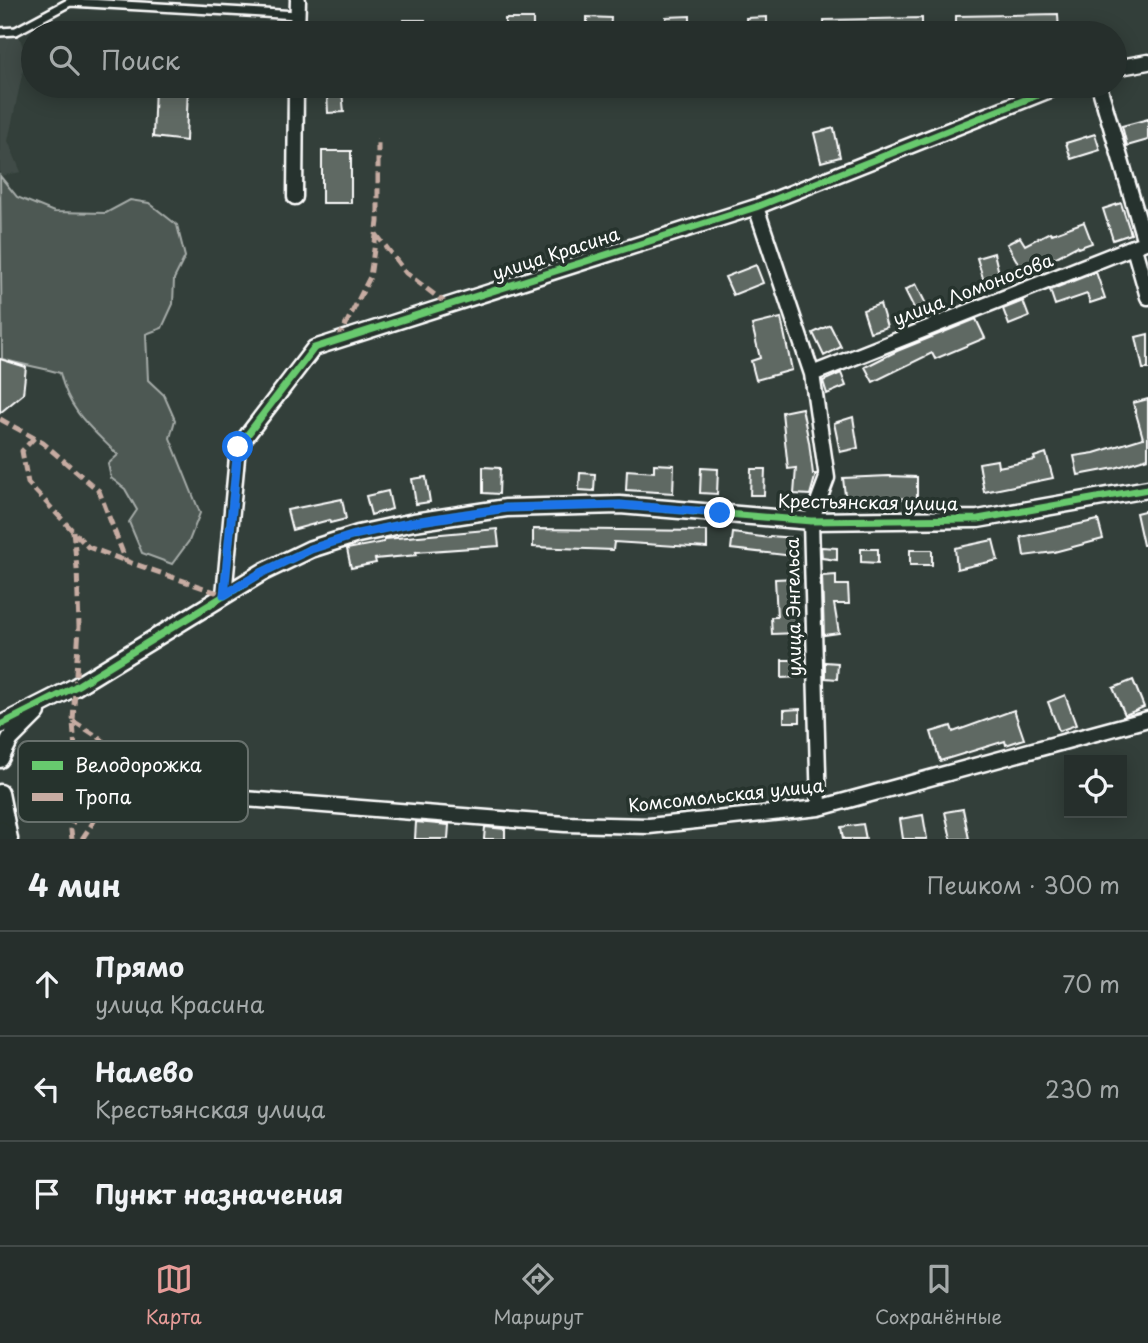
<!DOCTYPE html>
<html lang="ru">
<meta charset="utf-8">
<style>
:root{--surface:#262f2c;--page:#2e3734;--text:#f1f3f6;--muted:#a4a9a9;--line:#424a48;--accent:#e69b98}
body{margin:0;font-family:"Playpen Sans",sans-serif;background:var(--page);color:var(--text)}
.controls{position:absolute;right:21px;bottom:21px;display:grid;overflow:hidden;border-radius:0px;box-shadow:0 4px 18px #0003}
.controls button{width:63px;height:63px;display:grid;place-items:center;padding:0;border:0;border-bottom:2px solid var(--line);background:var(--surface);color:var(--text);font:35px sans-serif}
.stop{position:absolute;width:21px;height:21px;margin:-16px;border:5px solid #1a73e8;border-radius:50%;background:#fff}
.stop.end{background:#1a73e8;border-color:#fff;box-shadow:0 2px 7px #0008}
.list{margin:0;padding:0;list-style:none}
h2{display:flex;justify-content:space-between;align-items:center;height:91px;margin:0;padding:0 28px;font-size:30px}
h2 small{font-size:23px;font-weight:400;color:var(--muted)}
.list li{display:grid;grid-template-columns:46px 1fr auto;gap:21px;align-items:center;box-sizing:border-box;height:105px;padding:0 28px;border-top:2px solid var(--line)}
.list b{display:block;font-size:26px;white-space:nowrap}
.list p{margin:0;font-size:23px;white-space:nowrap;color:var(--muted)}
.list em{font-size:23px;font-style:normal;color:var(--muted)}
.icon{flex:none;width:38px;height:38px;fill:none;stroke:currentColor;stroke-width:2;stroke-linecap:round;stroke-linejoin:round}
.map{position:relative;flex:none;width:1148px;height:839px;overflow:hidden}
.search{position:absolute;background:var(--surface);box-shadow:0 4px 18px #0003;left:21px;right:21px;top:21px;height:77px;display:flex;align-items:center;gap:18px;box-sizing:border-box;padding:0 24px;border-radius:38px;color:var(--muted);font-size:26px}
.sheet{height:406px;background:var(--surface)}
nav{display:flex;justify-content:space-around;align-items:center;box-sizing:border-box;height:98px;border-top:2px solid var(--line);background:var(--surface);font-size:19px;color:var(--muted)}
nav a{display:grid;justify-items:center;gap:4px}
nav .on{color:var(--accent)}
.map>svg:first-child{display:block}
.built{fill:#404c47}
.green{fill:#4d5853;stroke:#a6aca9;stroke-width:2}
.building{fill:#5f6964;stroke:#fff;stroke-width:2}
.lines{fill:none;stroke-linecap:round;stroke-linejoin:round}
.service-casing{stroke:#fff;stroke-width:12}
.minor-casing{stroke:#fff;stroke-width:19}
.tertiary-casing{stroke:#fff;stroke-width:21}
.primary-casing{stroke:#fff;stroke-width:26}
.service{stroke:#26332d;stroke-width:7}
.minor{stroke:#26332d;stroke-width:14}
.tertiary{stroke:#26332d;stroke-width:16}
.primary{stroke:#26332d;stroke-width:21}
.quiet{stroke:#c7aca2;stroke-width:5;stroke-dasharray:10 5;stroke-linecap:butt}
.cycleway-casing{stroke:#26332d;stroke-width:11}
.cycleway{stroke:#67ca6e;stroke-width:7}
.route{stroke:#1a73e8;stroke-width:9}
.labels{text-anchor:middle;stroke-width:7;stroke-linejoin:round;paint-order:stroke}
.street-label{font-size:18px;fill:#fff;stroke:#26332d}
.key{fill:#26332d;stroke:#67706c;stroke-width:2}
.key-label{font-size:19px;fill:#fff}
</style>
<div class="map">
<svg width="1148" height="839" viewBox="0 0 1148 839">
<rect width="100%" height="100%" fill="#333f3a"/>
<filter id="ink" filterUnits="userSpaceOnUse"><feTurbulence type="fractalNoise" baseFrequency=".0143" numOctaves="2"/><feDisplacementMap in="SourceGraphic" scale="14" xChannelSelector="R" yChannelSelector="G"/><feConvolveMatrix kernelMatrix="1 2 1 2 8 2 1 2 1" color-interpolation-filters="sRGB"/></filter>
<g filter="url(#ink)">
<path class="built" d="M15,24L26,56L8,141L21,172L0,176V26Z"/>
<path class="green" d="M0,176L17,197L54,212L106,213L130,200L149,203L177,225L185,257L174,279L173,304L162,328L146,334L148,380L164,395L175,420L170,438L200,513L189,541L172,564L142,553L129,522L137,510L125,489L111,478L108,464L118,455C91,428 69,412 60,373C41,367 21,365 2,359Z"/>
<path class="building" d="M1058,14L1059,33H956V16Z
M690,16V33H667L666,17Z
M587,17L611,18L610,33H587Z
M767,17V33H747L746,18Z
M922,18V33H824V20Z
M505,19H533V31H505Z
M404,20H425V33H404Z
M155,86H188L186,141L153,137Z
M342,92L344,112L328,113L327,94Z
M1148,119V140L1127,146L1122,126Z
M834,128L840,157L821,162L814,133Z
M1095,134L1100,150L1071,159L1066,143Z
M322,151H351V203H322Z
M1121,203L1131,234L1113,240L1103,209Z
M1084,222L1092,243L1078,248L1077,246L1047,262L1045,257L1022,270L1007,244L1020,237L1025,245L1050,232L1052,234Z
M994,253L1001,281L985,285L977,258Z
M756,265L763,283L733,295L725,277Z
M1096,272L1105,298L1090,303L1087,294L1055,305L1050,290Z
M916,284L929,310L918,316L905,290Z
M1023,301L1029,317L1009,325L1003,309Z
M880,304L887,327L870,332L863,310Z
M781,318L792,370L756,380L751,361L760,358L752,325Z
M976,319L985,338L935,359L932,353L873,382L865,367L897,351Z
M830,325L841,347L824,356L813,333Z
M1148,334V369H1143L1136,337Z
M0,359L26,367L23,394L0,413Z
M841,373L846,386L827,394L823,381Z
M1148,399V458L1115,468L1078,475L1074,456L1094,453L1143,438L1133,403Z
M802,408L809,442L813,474H816L810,495L794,494L796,468L788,469L782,412Z
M853,417L858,448L840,452L834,423Z
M1046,453L1053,478L984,492L979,463L997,460L998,467L1035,460L1034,457Z
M654,464L674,465L673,493L626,490L627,470L654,472Z
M483,467L500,468L499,494L483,493Z
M701,468L718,469L717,494L700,493Z
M751,469H765L764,495H750Z
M580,473L595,474L594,491L579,490Z
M889,476L917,477V498L860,500V502L846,504L843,478Z
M426,477L430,502L416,504L412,479Z
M388,491L392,509L371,515L366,496Z
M342,499L346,519L330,523L329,520L292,530L287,510Z
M1148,510V545H1143L1136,513Z
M1098,520L1103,539L1054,552L1024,556L1021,537Z
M497,529L499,546L416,552L417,555L375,559L376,563L351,568L347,549L384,542L385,539Z
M533,529L707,531V548L614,542L613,550L533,547Z
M733,533L769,538L770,536L795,538L793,556L731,549Z
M993,540L998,560L957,569L955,548Z
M821,547L837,548V560L822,558Z
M861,549H878V563L861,562Z
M910,550H932V565H910Z
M836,575V585H848L849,604H834L839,633L824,635L822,576Z
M796,578L798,633L772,634L771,617H777L775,579Z
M782,660H799L800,677L782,678Z
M825,662L838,663L837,679L825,678Z
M1133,680L1144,707L1125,715L1113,688Z
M1065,695L1076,725L1059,731L1048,702Z
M800,709V722H784V710Z
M1014,710L1024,739L1006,745L1005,741L940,761L931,732L951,726L953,732Z
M963,809L969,839H951L945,812Z
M923,815L927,839H903L900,819Z
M416,822L449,825L448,839H415Z
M863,824L866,839H843L841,827Z
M485,827L505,829V839H484Z"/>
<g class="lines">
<g class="service-casing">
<path id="service" d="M0,32L16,31L70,2L297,15"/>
</g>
<g class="minor-casing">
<path id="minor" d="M297,33L298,0
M1115,68L1148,62
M1099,86L1145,242
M295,197L296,86
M756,207L812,374L827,478L811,521L819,808
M1134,248L1148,297
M812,374L1148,241
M224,595L238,447L314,348L756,207L1060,86
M173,790L232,798L565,824L649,826L819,808L1148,719"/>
</g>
<g class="tertiary-casing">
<path id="tertiary" d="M0,725L75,687L263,572L311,549L358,534L414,522L506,508L620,505L811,521L978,519L1148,489
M0,759L10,739L37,712
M0,793L9,839"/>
</g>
<g class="primary-casing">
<path id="primary" d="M0,832L6,839"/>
</g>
<use href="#service" class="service"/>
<use href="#minor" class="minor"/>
<use href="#tertiary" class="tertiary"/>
<use href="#primary" class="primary"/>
<path class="quiet" d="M376,234L406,273L448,305
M338,340L370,277L378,222V138
M0,419L43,443L99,491L126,561L224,595
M34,438L22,451L28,483L88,547L126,561
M73,721L100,738L141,778L173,790
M78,795L126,806L173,790
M72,839L71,830L78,795L73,721L79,627L77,568L73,531
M82,839L98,815L112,802L124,762"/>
<g class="cycleway-casing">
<path id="cycleway" d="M224,595L238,447L314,348L756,207L1060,86
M0,725L75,687L263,572L311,549L358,534L414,522L506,508L620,505L811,521L978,519L1148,489"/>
</g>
<use href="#cycleway" class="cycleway"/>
</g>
</g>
<g class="lines" filter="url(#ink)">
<path class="route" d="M238,447L224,595L263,572L311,549L358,534L414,522L506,508L620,505L720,513"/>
</g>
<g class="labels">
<g class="street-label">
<text transform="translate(556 254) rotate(-18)" y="6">улица Красина</text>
<text transform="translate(973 290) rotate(-21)" y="6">улица Ломоносова</text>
<text transform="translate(868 503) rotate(1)" y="6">Крестьянская улица</text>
<text transform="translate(794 607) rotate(-91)" y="6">улица Энгельса</text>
<text transform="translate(726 796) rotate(-6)" y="6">Комсомольская улица</text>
</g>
</g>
<rect x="18" y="741" width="230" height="81" rx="10" class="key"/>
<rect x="32" y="761" width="31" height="9" fill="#67ca6e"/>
<rect x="32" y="793" width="31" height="8" fill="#c7aca2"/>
<g class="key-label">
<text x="75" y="772">Велодорожка</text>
<text x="75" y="804">Тропа</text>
</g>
</svg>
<div class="controls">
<button><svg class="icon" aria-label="locate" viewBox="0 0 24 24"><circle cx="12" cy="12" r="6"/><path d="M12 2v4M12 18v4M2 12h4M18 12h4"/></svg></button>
</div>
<div class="stop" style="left:238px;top:447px"></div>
<div class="stop end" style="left:720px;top:513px"></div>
<div class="search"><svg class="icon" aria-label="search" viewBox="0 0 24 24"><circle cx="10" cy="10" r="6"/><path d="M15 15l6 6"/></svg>Поиск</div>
</div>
<section class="sheet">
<h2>4 мин<small>Пешком · 300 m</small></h2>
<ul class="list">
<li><svg class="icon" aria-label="ahead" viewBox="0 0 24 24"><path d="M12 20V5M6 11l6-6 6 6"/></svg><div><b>Прямо</b><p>улица Красина</p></div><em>70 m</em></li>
<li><svg class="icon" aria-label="left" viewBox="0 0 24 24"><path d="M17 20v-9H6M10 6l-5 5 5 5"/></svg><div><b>Налево</b><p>Крестьянская улица</p></div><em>230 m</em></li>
<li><svg class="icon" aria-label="arrive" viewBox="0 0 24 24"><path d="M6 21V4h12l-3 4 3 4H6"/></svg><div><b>Пункт назначения</b></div></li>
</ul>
</section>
<nav>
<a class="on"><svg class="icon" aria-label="map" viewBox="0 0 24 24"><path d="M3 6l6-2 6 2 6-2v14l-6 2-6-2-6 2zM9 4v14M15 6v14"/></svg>Карта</a>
<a><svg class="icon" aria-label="directions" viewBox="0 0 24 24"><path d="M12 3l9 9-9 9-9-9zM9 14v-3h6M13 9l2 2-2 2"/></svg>Маршрут</a>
<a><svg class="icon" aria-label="saved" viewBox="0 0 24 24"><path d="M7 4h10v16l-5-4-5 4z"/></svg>Сохранённые</a>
</nav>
